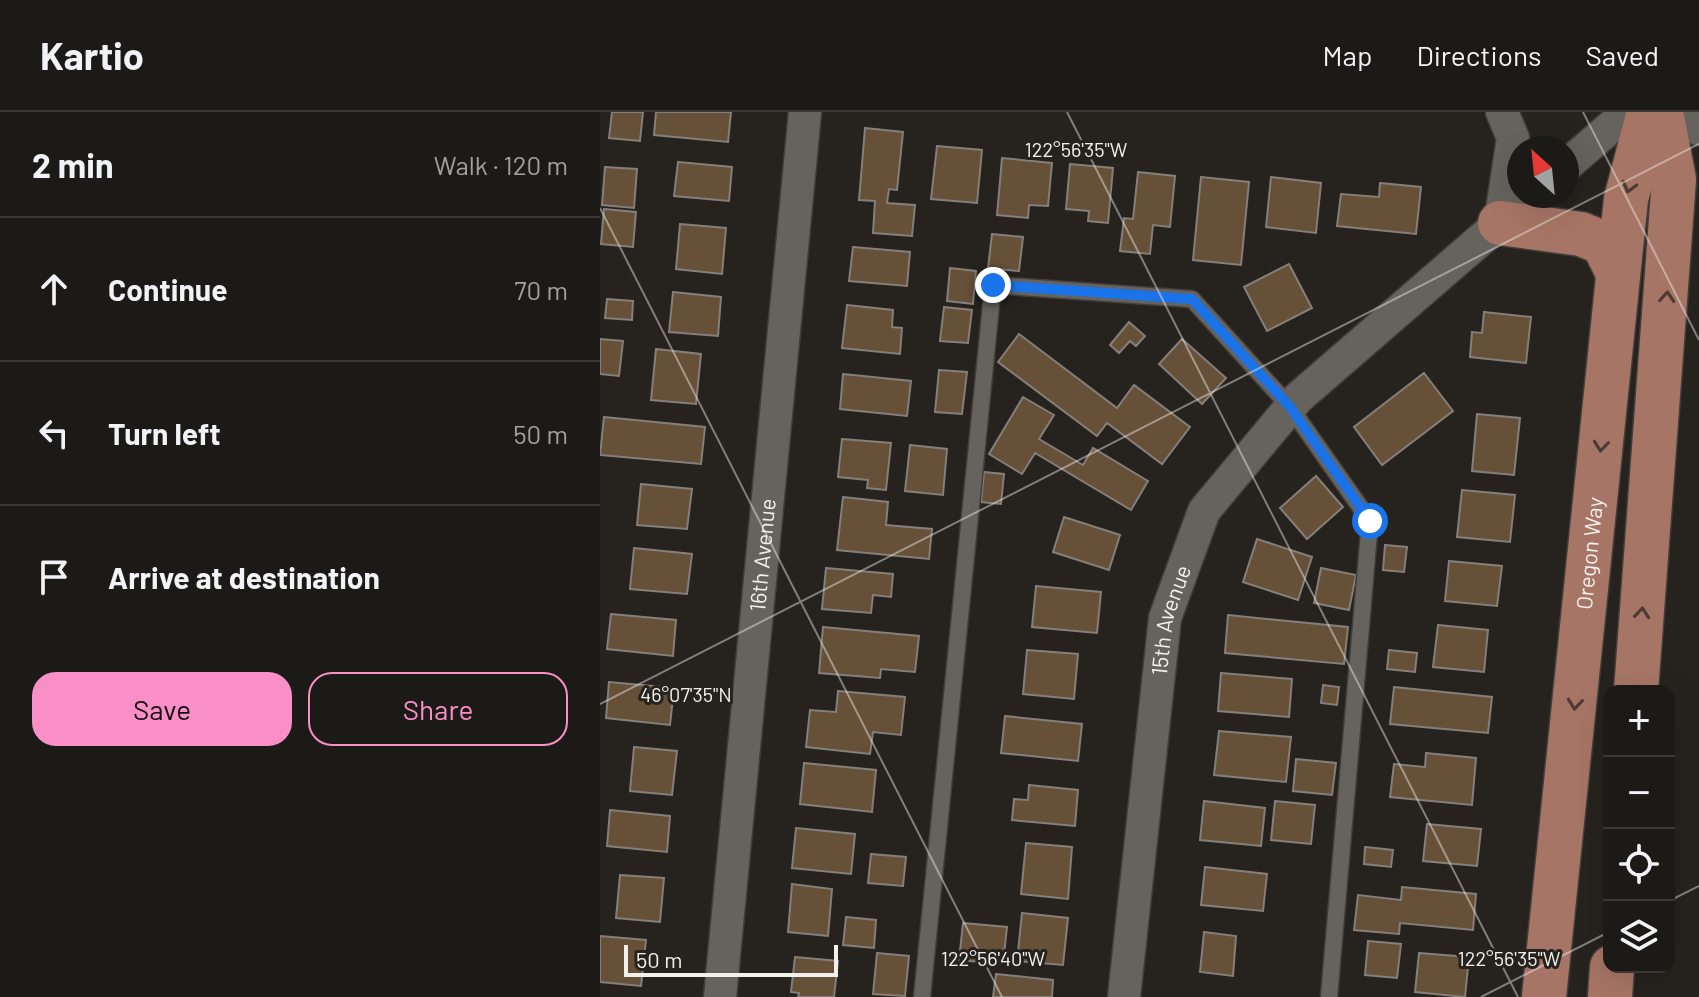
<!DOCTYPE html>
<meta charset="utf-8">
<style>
:root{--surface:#1c1a16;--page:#292723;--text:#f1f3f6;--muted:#a0a1a1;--line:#3a3835;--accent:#fa8fc8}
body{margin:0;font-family:Barlow,sans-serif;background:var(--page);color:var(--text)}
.controls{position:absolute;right:24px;bottom:24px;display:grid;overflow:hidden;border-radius:16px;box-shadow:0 8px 32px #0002}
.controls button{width:72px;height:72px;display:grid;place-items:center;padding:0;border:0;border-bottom:2px solid var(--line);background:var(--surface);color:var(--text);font:40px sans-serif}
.compass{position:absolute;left:907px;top:24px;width:72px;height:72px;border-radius:50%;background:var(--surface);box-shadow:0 8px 32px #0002;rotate:333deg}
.scale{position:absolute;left:24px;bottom:20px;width:214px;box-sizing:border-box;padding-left:8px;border:4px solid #f2f0ed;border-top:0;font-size:22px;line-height:28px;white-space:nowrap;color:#f2f0ed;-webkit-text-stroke:6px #26221e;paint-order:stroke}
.stop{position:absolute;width:24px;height:24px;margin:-18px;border:6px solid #1a73e8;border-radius:50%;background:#fff}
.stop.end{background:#1a73e8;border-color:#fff;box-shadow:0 2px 8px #0008}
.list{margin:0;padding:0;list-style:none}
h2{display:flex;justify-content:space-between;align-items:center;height:104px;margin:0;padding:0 32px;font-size:34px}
h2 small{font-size:26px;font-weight:400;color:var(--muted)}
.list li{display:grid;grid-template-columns:52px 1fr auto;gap:24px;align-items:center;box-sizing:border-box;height:144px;padding:0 32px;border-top:2px solid var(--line)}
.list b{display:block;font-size:30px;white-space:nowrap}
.list em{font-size:26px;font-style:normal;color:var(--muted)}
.actions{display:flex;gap:16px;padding:24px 32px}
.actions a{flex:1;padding:18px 0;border:2px solid var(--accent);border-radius:24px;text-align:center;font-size:28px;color:var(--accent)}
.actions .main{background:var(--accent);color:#111}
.icon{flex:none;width:44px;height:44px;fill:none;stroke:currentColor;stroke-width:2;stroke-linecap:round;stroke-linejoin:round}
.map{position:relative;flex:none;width:1099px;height:885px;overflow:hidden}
header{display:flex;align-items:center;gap:48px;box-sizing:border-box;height:112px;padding:0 40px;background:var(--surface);border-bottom:2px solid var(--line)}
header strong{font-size:38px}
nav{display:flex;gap:44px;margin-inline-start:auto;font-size:28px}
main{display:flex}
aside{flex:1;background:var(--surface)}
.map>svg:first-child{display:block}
.building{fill:#665037;stroke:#847f7a;stroke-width:2}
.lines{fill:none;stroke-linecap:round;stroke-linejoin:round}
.service-casing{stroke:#413e3a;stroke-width:19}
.minor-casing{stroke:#413e3a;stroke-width:35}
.tertiary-casing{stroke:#413e3a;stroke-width:45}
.primary-casing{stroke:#413e3a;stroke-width:47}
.service{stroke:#66625d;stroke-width:16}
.minor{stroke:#66625d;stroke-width:32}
.tertiary{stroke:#66625d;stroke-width:42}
.primary{stroke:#a77565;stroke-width:44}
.oneway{stroke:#4d3b33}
.route{stroke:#1a73e8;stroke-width:10}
.ticks{fill:none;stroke:#f2f0ed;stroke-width:2;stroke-opacity:0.45}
.labels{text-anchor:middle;stroke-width:6;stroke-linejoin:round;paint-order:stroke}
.street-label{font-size:22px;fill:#f2f0ed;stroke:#26221e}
.ticks-label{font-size:20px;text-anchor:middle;fill:#f2f0ed;stroke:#26221e;stroke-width:6;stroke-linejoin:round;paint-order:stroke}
</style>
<header>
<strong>Kartio</strong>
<nav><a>Map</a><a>Directions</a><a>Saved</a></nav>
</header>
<main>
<aside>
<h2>2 min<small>Walk · 120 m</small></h2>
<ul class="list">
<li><svg class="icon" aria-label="ahead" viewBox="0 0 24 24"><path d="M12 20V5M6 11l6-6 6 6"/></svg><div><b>Continue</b></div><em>70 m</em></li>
<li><svg class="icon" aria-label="left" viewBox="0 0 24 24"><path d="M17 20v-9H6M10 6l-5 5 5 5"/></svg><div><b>Turn left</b></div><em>50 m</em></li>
<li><svg class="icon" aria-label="arrive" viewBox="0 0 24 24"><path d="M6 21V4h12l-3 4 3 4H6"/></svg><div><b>Arrive at destination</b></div></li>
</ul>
<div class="actions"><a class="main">Save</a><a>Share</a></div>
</aside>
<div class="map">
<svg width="1099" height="885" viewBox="0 0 1099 885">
<rect width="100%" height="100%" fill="#26221e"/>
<path class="building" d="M12,0H43L40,29L9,26Z
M56,0H131L128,30L54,23Z
M265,16L303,20L297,78L289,77L287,91L315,93L312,124L273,121L275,89L259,88Z
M337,34L382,38L377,91L331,87Z
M402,46L452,51L448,94L429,93L428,106L397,103Z
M78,50L132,55L129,89L74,84Z
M470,52L513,56L508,111L488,109L489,99L466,97Z
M5,55L37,57L34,96L2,93Z
M538,60L575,64L570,115L553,113L550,142L520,139L524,106L533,107Z
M601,65L649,70L641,153L593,148Z
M671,65L721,71L716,121L666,115Z
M780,71L821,75L816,122L737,114L741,82L779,85Z
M4,97L36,100L33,135L1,132Z
M80,112L126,116L122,162L76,157Z
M392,122L423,125L419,159L388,156Z
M253,135L310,140L307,174L249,169Z
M689,152L712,196L667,219L644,175Z
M350,156L376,159L373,192L347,189Z
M73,180L121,185L118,224L69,220Z
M7,187L33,189L32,208L5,206Z
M247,193L293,198L292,215L302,216L300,242L242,236Z
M344,195L372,198L368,231L340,229Z
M884,200L931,205L926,251L870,245L872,220L882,221Z
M529,210L545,224L536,234L530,229L519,241L510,233Z
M419,222L517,296L534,273L590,315L562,352L507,311L497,324L398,250Z
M0,227L23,229L19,264L0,262Z
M582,227L626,266L602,292L559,252Z
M56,237L101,242L96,292L51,288Z
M339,258L367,260L362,302L335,300Z
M824,261L853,299L782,353L754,315Z
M243,262L311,269L307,304L240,297Z
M423,285L454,303L439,327L483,353L493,336L548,369L531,398L435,341L422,362L389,342Z
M877,302L920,306L914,363L872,359Z
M4,305L105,315L101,352L0,343Z
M242,327L291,331L286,378L267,376L268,368L238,365Z
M310,333L347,337L343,383L305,379Z
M384,360L404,362L401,392L381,390Z
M716,364L743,395L707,427L680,396Z
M41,372L92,377L87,417L37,413Z
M862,378L915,383L910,430L857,425Z
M243,385L288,390L286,413L332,417L329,447L237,438Z
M464,405L520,423L509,458L453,440Z
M657,427L712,445L698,488L643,470Z
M785,433L807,435L804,460L783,458Z
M34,436L92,442L87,482L30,477Z
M849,449L902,454L897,494L845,489Z
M226,456L293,462L291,485L273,483L271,501L222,497Z
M721,456L756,463L749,498L714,491Z
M436,474L501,480L497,521L432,515Z
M11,502L76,508L73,544L7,537Z
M628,503L748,515L744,552L625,541Z
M838,513L888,518L884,560L833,555Z
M223,515L319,524L315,560L281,557L280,566L219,561Z
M427,538L478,542L474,587L423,582Z
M789,538L817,541L815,560L787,557Z
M621,561L692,567L689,605L618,599Z
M9,570L74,576L70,613L6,606Z
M723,573L739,575L737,593L721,591Z
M794,575L892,585L888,621L790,612Z
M238,579L305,585L301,623L273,620L270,642L206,635L210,598L236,600Z
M405,604L482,612L478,649L401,641Z
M619,619L691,625L686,670L614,663Z
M34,635L77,639L72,683L30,679Z
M826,641L876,646L872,693L790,685L794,652L825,655Z
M696,647L736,651L732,683L693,679Z
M204,651L276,658L272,700L200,692Z
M429,673L478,678L475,714L412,708L414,687L428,688Z
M604,689L665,696L661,734L600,728Z
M675,689L715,693L711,732L671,728Z
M10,698L70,704L67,740L7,734Z
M827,712L881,717L877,754L823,749Z
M196,716L255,722L251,762L192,756Z
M426,731L472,735L468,787L421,782Z
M765,735L793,738L791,755L764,752Z
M271,742L306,745L303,774L268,771Z
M605,755L667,762L663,799L601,793Z
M20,763L64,766L60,810L16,806Z
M192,772L232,777L228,824L188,820Z
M802,775L876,782L873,818L800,811L799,822L754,818L758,783L801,788Z
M422,801L468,806L463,853L417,849Z
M246,805L276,808L274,836L243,833Z
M363,811L407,815L403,852L359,848Z
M604,820L636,824L633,864L600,860Z
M0,824L46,828L41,874L0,870Z
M768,829L801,832L797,866L765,863Z
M277,841L309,844L305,884L273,882Z
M819,841L869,845L865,885L815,880Z
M195,845L238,849L234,885H198L199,881L191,880Z
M396,862L453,868L452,885H393Z"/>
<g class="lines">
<g class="service-casing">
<path id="service" d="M322,885L393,173L592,187L690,295L770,409L729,885"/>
</g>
<g class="minor-casing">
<g id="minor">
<path d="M967,53L1028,0"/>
<path d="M900,111L913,26L902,0"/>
<path id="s1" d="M120,885L205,0"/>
<path id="s2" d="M524,885L565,506L604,399L698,286L931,84"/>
</g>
</g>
<g class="tertiary-casing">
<path id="tertiary" d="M1085,0L1099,12"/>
</g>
<g class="primary-casing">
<g id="primary">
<path d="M900,111L981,122L1003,131L1018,161"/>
<path d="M1036,579L1074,67L1061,0"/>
<path id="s3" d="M944,885L1026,87L1049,0"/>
<path d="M1010,885L1012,855"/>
</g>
</g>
<use href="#service" class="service"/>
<use href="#minor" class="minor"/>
<use href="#tertiary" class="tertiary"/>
<use href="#primary" class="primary"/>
</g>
<defs><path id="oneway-chevron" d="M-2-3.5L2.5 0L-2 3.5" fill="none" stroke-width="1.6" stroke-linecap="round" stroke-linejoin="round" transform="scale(2)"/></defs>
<g class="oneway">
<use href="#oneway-chevron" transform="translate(1029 75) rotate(105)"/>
<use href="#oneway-chevron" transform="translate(1067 185) rotate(-86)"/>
<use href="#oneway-chevron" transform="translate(1001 334) rotate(96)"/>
<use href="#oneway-chevron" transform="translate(1042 501) rotate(-85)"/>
<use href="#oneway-chevron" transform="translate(975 592) rotate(96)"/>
</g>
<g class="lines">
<path class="route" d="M393,173L592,187L690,295L770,409"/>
</g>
<path class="ticks" d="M467,0L918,885M983,0L1099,228M0,96L402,885M0,592L1099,32M1069,789L1099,774M881,885L1009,820"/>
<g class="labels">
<g class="street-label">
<text dy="8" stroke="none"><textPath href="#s3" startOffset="446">Oregon Way</textPath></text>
<text dy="8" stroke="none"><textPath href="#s1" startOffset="444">16th Avenue</textPath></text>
<text dy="8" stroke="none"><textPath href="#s2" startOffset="380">15th Avenue</textPath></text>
</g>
</g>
<g class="ticks-label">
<text x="476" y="45">122°56'35"W</text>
<text x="86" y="590">46°07'35"N</text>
<text x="393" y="854">122°56'40"W</text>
<text x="909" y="854">122°56'35"W</text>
</g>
</svg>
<div class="controls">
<button>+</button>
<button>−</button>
<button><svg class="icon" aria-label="locate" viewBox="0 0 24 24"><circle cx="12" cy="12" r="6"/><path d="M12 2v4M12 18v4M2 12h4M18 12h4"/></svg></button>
<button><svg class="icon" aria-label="layers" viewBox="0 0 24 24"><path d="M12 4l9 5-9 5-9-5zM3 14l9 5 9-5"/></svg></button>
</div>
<svg class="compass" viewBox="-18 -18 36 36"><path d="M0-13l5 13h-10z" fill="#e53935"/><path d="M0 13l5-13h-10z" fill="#a0a1a1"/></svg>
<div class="scale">50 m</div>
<div class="stop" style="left:770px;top:409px"></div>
<div class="stop end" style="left:393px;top:173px"></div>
</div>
</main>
